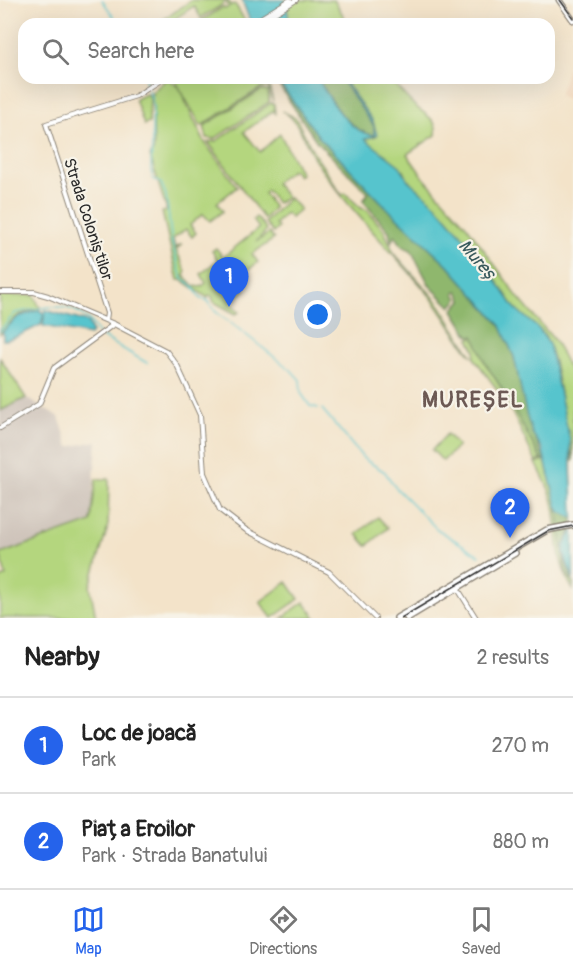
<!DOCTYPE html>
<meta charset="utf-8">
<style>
:root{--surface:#fff;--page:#f6f6f6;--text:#222;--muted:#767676;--line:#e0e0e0;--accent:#2563eb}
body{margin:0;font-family:Pangolin,sans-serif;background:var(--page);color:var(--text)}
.you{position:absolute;left:318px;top:315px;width:21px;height:21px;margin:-15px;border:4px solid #fff;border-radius:50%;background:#1a73e8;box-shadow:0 0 0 9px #1a73e833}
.badge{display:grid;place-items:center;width:39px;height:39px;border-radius:50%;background:var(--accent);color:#fff;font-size:20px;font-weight:700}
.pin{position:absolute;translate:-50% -50px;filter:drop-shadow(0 2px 3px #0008)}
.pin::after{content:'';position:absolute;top:32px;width:21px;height:18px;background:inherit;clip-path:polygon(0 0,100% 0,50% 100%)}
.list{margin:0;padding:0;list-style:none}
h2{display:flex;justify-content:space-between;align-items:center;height:78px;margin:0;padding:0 24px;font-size:26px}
h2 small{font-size:20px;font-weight:400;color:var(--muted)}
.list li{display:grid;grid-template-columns:39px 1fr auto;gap:18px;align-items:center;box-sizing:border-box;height:96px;padding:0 24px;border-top:2px solid var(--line)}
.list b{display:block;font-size:22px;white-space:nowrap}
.list p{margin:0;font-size:20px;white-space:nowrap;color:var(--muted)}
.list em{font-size:20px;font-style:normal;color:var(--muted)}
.icon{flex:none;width:33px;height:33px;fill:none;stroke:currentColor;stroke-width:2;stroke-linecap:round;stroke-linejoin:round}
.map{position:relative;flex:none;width:573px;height:618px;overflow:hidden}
.search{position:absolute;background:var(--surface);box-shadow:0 6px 24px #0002;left:18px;right:18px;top:18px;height:66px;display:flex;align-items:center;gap:15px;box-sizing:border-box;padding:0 21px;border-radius:18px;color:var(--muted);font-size:22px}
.sheet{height:270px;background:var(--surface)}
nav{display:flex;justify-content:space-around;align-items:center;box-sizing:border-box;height:84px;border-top:2px solid var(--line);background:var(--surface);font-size:16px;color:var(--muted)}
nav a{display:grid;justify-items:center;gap:3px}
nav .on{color:var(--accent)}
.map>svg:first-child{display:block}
.built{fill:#efd6bc}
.industrial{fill:#cdc2b9}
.green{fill:#b4d67e;stroke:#708054;stroke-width:1.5}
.forest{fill:#8fb76d;stroke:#5d714c;stroke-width:1.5}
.water{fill:#57c4cd;stroke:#41787c;stroke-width:1.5}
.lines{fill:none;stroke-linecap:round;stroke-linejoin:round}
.stream{stroke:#57c4cd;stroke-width:1.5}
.tertiary-casing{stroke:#8f877a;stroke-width:6}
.secondary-casing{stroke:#8f877a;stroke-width:7}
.primary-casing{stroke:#8f877a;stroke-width:8}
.tertiary{stroke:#fff;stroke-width:4}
.secondary{stroke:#fff;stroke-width:4.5}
.primary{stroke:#fff;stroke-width:5}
.tram{stroke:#2b2b2b;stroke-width:1.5}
.labels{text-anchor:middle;stroke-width:4.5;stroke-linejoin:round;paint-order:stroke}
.street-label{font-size:16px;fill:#2b2b2b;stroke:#f7f3e8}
.water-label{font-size:18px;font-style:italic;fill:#38595c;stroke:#f7f3e8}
.district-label{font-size:22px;font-weight:bold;letter-spacing:1.5px;fill:#6c5954;stroke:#f7f3e8}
</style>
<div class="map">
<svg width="573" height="618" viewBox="0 0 573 618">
<rect width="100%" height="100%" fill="#f7f3e8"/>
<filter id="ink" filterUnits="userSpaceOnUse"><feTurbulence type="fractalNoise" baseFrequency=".0167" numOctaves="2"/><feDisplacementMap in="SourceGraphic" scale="12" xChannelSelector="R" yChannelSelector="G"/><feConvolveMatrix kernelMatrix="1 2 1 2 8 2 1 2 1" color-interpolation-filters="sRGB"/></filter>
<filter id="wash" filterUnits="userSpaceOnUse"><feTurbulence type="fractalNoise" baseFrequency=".008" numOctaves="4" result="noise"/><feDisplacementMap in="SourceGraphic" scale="24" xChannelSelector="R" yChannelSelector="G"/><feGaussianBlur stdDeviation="1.35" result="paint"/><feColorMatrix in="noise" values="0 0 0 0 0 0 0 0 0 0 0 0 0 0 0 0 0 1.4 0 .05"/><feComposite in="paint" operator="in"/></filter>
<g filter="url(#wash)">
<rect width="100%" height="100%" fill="#f3e3c9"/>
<path class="built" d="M568,67L573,69V99L571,101L559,95Z"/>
<path class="industrial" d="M26,398L59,417L69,447L97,441L91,522L0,554V411Z"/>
<path class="green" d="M192,0H226C220,10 208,11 201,18L194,6L167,24H157Z
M285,0H334L346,20L340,24H290Z
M228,1L232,5L235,4L247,24H196L223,7L225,9L230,6L226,4Z
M168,78L179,88L204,141L237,187L217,203L223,211L210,221L203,214L190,225L196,233L192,237L186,229L173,239L175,248L182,244L176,250L186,271L184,276L194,286L201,287L206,283L201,274L218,260L212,251L216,248L223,257L259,228L253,220L256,217L265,227L266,231L256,242L269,233L274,239L252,254L258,262L237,279L245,290L231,302L239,312L236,314L214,302L212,296L209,295L208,298L182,280H178L162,212L167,211L150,156L154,149L152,92Z
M174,78H267L273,101L268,87L261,88L201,126Z
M342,78H389C397,87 404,95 412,103C422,114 439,118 436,135L407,154L424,178L467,226L517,296L555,341L573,376V462L554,361L545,336L515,308L478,254L436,205L408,180L404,171L365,139L376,136L373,121Z
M261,90L268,91L269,102L214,139L207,138L204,126Z
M146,94L150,96L149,123L144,125L135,99Z
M271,103L274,104L275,113L273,111L244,132L260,152L280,134L301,174L298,176L293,169L275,183L287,197L277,203L267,191L264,193L274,208L264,219L208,142L216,141Z
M282,111L296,118L315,155L342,195L345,193L361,208L367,210L383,229L394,253L437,301L472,356C456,338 445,315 430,296C392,251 350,211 317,163C306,147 300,119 282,111Z
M289,198L300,209L291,218L286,213L275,224L278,228L273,233L265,222Z
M34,295L40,308L19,315L0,334V296Z
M474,336L485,363L506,395L541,460L536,462L508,404L474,358L475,350L469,339Z
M0,358L26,398L0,411Z
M447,434L458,446L443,461L432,450Z
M545,460L557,506L565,570L573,584V590C553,555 560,537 553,502C550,488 542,476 536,463Z
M96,479H109L108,527L90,586L96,618H0V579L6,576L0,554L91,522Z
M378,517L388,528L367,546L357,534Z
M287,582L299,599L272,618L260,602Z
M304,602L316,618H282Z"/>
<path class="forest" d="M274,78H276L319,137L391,212L447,264L500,324L514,357L536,439L544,459L541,460L506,395L485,363L474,336H469L453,310L462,300L458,291L455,293L458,299L451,307L430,286L411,250L402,246L395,235L391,242L389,231L363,201L368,193L317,142Z
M317,78H340L374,126V135C348,133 330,97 317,78Z
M557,506L560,512L573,518C573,533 563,543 564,555C565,565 573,574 573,584L565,570Z"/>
<path class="water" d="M242,0H285L290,24H251Z
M276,78H317C330,97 347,133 374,135V126L340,78H342L373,121L377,135L365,139L400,166L408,180L436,205L478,254L515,308L539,329L549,344L570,440L573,518L560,512L557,506L542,448L532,433L527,417L514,357L500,324L447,264L391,212L319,137Z
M39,310L44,313L41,325C31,329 12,341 3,340V331L18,317Z
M45,310L88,322L92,332L90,335L43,326Z
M573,530V579L564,554V545Z"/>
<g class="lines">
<path class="stream" d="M102,0L119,24
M145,78L147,86
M149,90L153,106L151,170L153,179L161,183L166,195L172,243L180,272L183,279L192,285L201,299L207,300L216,312L228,321
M231,323L291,370L300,380L301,393L310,406L318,408
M0,331L15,313C47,306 81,298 98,334
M101,336L147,363
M322,409L364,459L385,472L395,487L437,529L480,556"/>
</g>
</g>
<g filter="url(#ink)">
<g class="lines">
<g class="tertiary-casing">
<path id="tertiary" d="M251,24L290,0
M257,24L296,0
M0,292H34L48,296L114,324L166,351L177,365L200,415L204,473L220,510L246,530L329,572L375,618
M106,320L107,313L46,124L136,96L164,78
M0,428L39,404L54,368L114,324
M456,586L476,618"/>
</g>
<g class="secondary-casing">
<path id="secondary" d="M559,0L573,20"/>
</g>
<g class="primary-casing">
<path id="primary" d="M397,618L547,530L573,525
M407,618L515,553"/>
</g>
<use href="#tertiary" class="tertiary"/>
<use href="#secondary" class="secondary"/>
<use href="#primary" class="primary"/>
<path class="tram" d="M560,0L573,18
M401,618L548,531L573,526"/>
</g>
</g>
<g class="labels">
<g class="street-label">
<text transform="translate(89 219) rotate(72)" y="6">Strada Coloniștilor</text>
</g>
<g class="water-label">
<text transform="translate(478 260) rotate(49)" y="6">Mureș</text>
</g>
<g class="district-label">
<text x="473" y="407">MUREȘEL</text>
</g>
</g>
</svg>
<div class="you"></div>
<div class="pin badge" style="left:229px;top:307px">1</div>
<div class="pin badge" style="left:510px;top:538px">2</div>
<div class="search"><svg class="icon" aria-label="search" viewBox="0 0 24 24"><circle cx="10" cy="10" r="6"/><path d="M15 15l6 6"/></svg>Search here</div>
</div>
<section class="sheet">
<h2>Nearby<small>2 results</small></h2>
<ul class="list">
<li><span class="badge">1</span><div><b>Loc de joacă</b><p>Park</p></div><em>270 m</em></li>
<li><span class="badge">2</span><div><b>Piața Eroilor</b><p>Park · Strada Banatului</p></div><em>880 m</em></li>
</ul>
</section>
<nav>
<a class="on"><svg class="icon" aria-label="map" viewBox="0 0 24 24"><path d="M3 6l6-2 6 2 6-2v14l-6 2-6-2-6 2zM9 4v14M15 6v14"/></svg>Map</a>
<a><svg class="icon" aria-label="directions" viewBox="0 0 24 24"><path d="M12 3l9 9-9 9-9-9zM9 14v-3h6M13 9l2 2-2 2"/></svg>Directions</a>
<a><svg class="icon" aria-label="saved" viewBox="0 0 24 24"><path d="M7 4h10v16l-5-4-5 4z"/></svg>Saved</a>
</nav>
